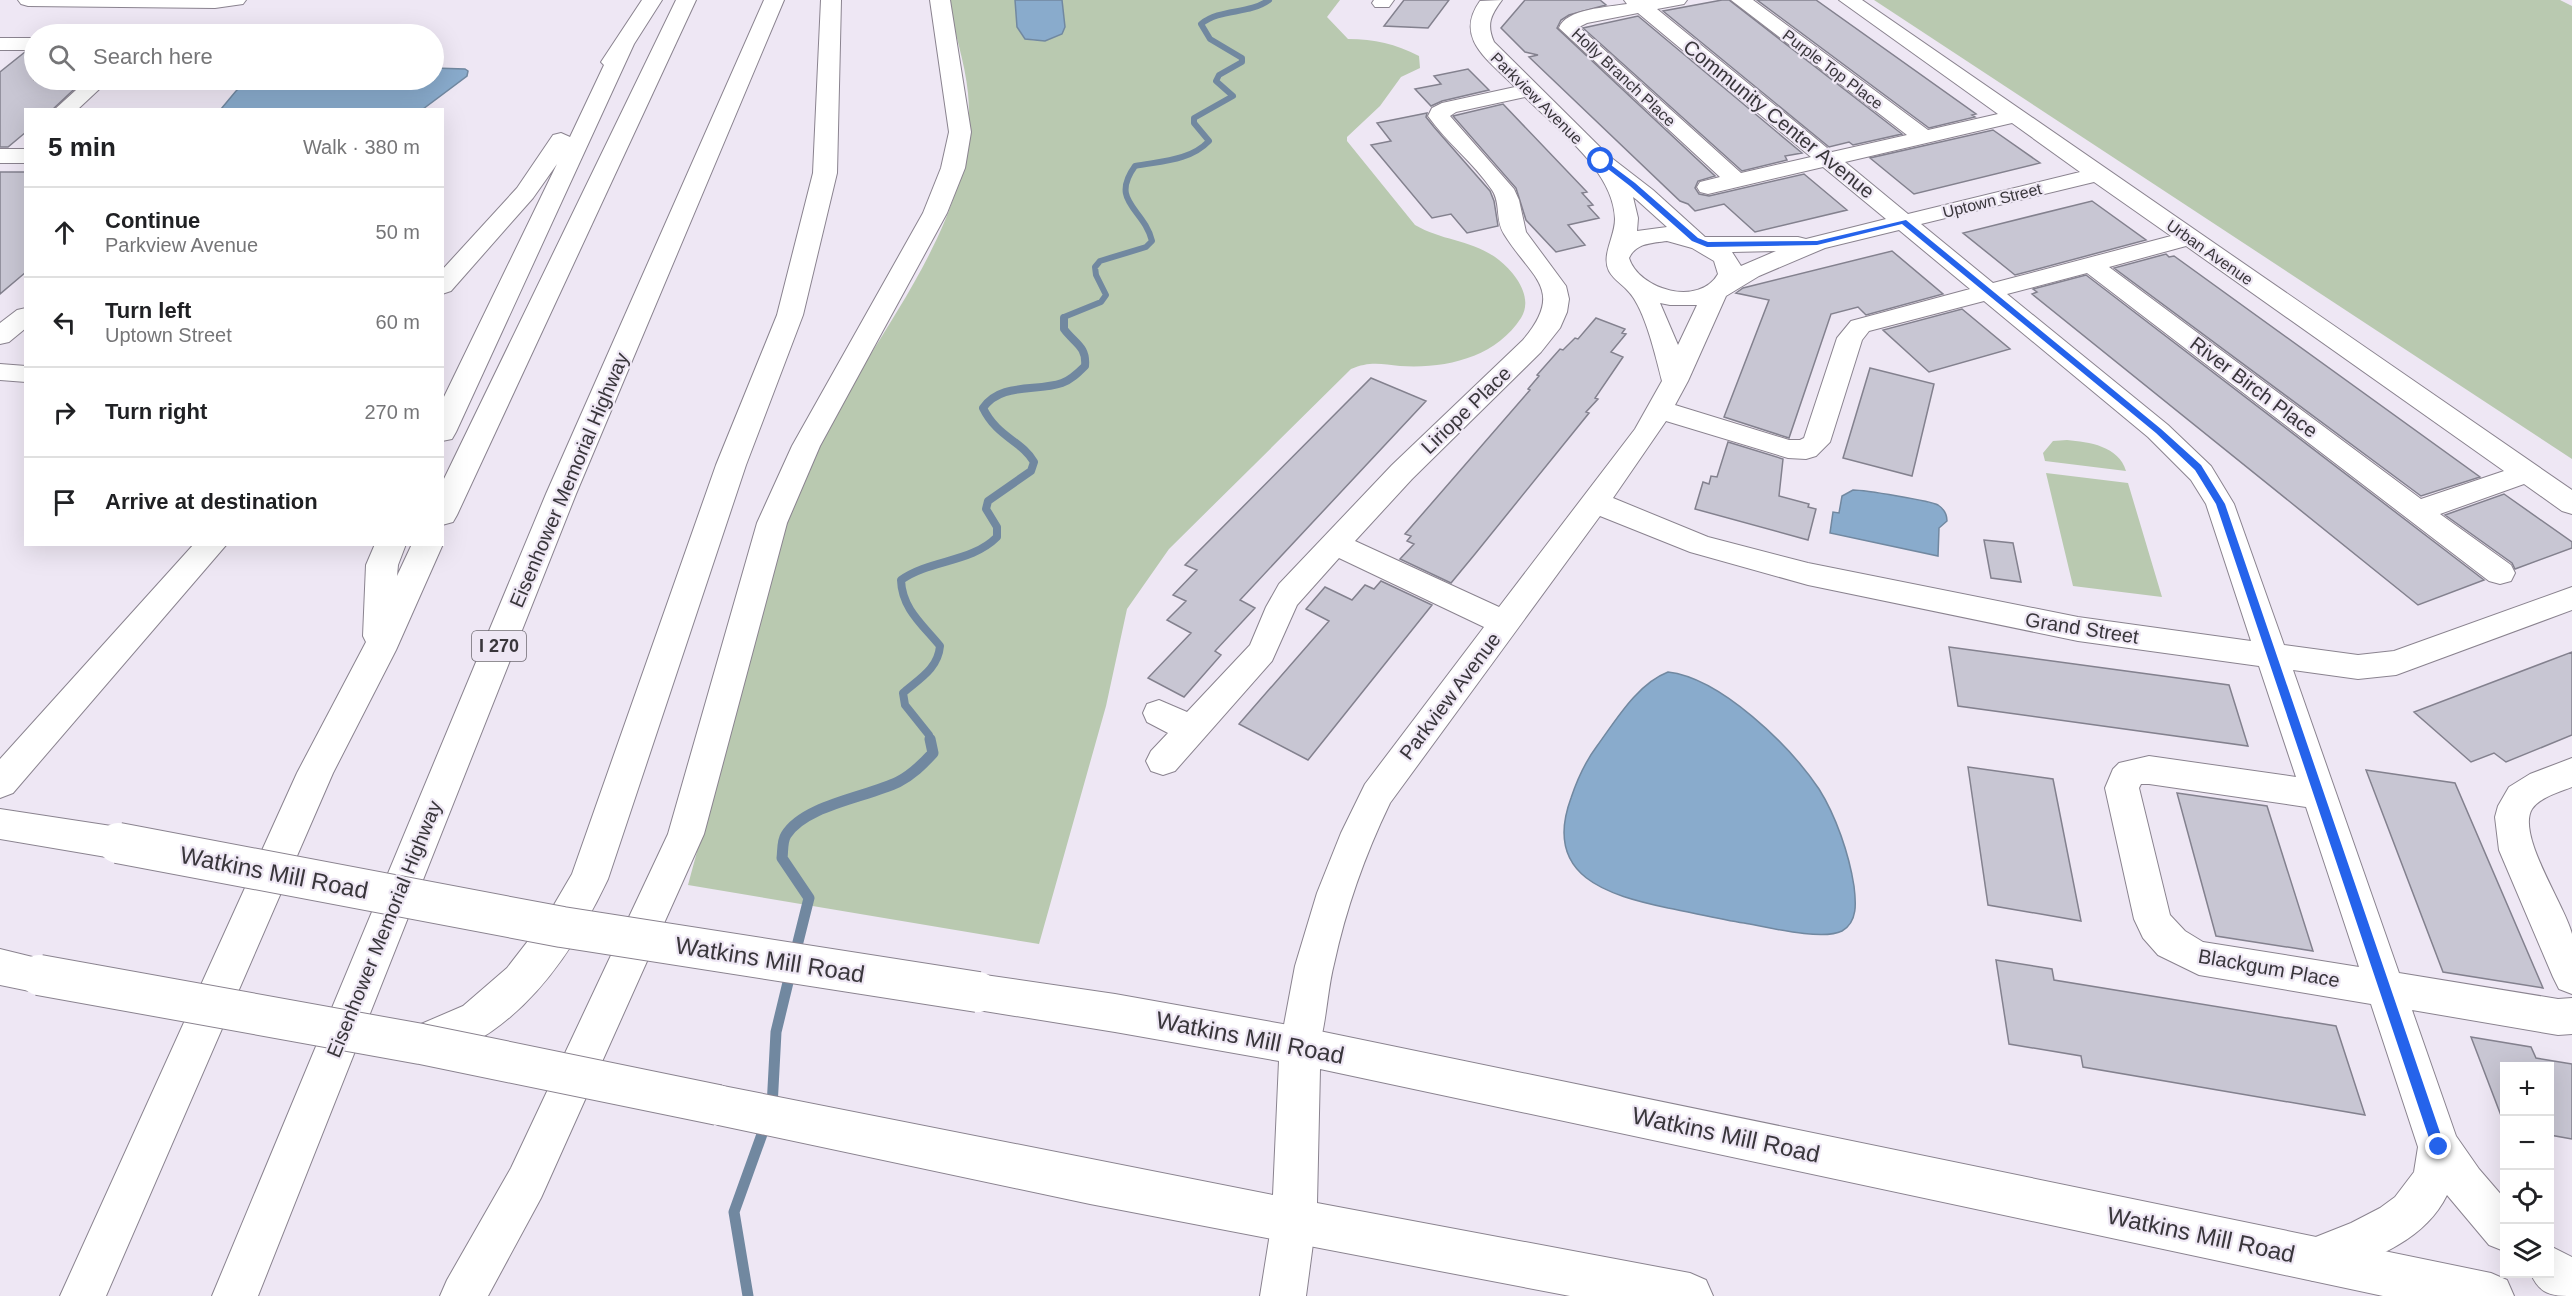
<!DOCTYPE html>
<meta charset="utf-8">
<style>
:root{--surface:#fff;--page:#f2f2f2;--text:#202124;--muted:#757577;--line:#e0e0e0}
body{margin:0;font-family:Arial,sans-serif;background:var(--page);color:var(--text)}
.controls{position:absolute;right:18px;bottom:18px;display:grid;overflow:hidden;border-radius:0px;box-shadow:0 6px 24px #0002}
.controls button{width:54px;height:54px;display:grid;place-items:center;padding:0;border:0;border-bottom:2px solid var(--line);background:var(--surface);color:var(--text);font:30px sans-serif}
.stop{position:absolute;width:18px;height:18px;margin:-14px;border:4px solid #2563eb;border-radius:50%;background:#fff}
.stop.end{background:#2563eb;border-color:#fff;box-shadow:0 2px 6px #0008}
.list{margin:0;padding:0;list-style:none}
h2{display:flex;justify-content:space-between;align-items:center;height:78px;margin:0;padding:0 24px;font-size:26px}
h2 small{font-size:20px;font-weight:400;color:var(--muted)}
.list li{display:grid;grid-template-columns:39px 1fr auto;gap:18px;align-items:center;box-sizing:border-box;height:90px;padding:0 24px;border-top:2px solid var(--line)}
.list b{display:block;font-size:22px;white-space:nowrap}
.list p{margin:0;font-size:20px;white-space:nowrap;color:var(--muted)}
.list em{font-size:20px;font-style:normal;color:var(--muted)}
.icon{flex:none;width:33px;height:33px;fill:none;stroke:currentColor;stroke-width:2;stroke-linecap:round;stroke-linejoin:round}
.map{position:relative;flex:none;width:2572px;height:1296px;overflow:hidden}
.search{position:absolute;background:var(--surface);box-shadow:0 6px 24px #0002;left:24px;top:24px;width:420px;height:66px;display:flex;align-items:center;gap:15px;box-sizing:border-box;padding:0 21px;border-radius:33px;color:var(--muted);font-size:22px}
.panel{position:absolute;background:var(--surface);box-shadow:0 6px 24px #0002;left:24px;top:108px;width:420px;height:438px;border-radius:0px}
.map>svg:first-child{display:block}
.green{fill:#b9c9b0}
.water{fill:#89abcc;stroke:#7188a0;stroke-width:1.5}
.lines{fill:none;stroke-linecap:round;stroke-linejoin:round}
.stream-far2{stroke:#7188a0;stroke-width:6}
.stream-far1{stroke:#7188a0;stroke-width:8}
.stream{stroke:#7188a0;stroke-width:11}
.building{fill:#c8c6d3;stroke:#83818e;stroke-width:1.5}
.minor-casing{stroke:#8a838f;stroke-width:2}
.major-casing{stroke:#8a838f;stroke-width:2}
.highway-casing{stroke:#8a838f;stroke-width:2}
.minor{fill:#fff;fill-rule:evenodd}
.major{fill:#fff;fill-rule:evenodd}
.highway{fill:#fff;fill-rule:evenodd}
.major-bridge-casing{stroke:#8a838f;stroke-width:42;stroke-linecap:butt}
.major-bridge{stroke:#fff;stroke-width:40}
.route{fill:#2563eb}
.labels{text-anchor:middle;stroke-width:4.5;stroke-linejoin:round;paint-order:stroke}
.far-street-label{font-size:16px;fill:#39363b;stroke:#eee7f4}
.shield{fill:#eee7f4;stroke:#6f6b72;stroke-width:1.5}
.shield-label{font-size:18px;font-weight:bold;fill:#39363b}
.street-label{font-size:20px;fill:#39363b;stroke:#eee7f4}
.near-street-label{font-size:24px;fill:#39363b;stroke:#eee7f4}
</style>
<div class="map">
<svg width="2572" height="1296" viewBox="0 0 2572 1296">
<rect width="100%" height="100%" fill="#eee7f4"/>
<path class="green" d="M948,0H1015L1017,27L1025,39C1043,43 1050,37 1064,27L1062,0H1340L1327,17L1348,39C1375,39 1395,44 1419,56L1420,68L1401,77L1380,106L1347,137V141L1415,225C1442,241 1474,240 1499,260C1515,273 1534,297 1521,318C1495,358 1445,369 1400,366C1382,364 1369,361 1351,369L1169,549L1127,609L1106,706L1039,944L688,885C711,799 735,714 758,629C772,578 784,524 804,475C854,353 981,232 968,93C965,62 954,31 948,0Z
M1874,0H2560L2572,6V459Z
M2067,440C2089,442 2119,446 2126,471L2045,461L2043,453L2053,441Z
M2046,473L2128,483L2162,597L2073,586Z"/>
<path class="water" d="M1015,0H1062L1065,27L1062,34L1045,41L1025,39L1017,27Z
M434,68L465,69L468,71L467,76L423,109H221L236,91L250,80H434Z
M1853,490C1865,490 1931,501 1938,505C1944,509 1947,514 1947,521L1939,528L1938,556L1830,533L1833,512L1839,513L1842,496Z
M1668,672C1721,678 1790,746 1819,789C1836,816 1849,854 1854,886C1856,902 1858,922 1842,931C1822,941 1767,927 1744,923C1719,919 1694,913 1668,908C1608,895 1542,877 1571,798C1577,780 1585,762 1597,746C1616,720 1637,684 1668,672Z"/>
<g class="lines">
<path class="stream-far2" d="M1064,319V317L1101,302L1106,295L1096,275L1095,267L1100,261L1146,247L1152,241C1144,208 1109,202 1135,166C1161,161 1190,161 1209,141L1194,123V118L1233,96L1216,81L1219,75L1242,62V58L1210,39L1201,24C1221,8 1248,15 1269,0"/>
<path class="stream-far1" d="M930,740L929,735L905,705L903,693C919,679 938,669 940,646C923,625 902,609 901,580C931,559 971,563 997,537V527L986,509L988,501L1031,471L1034,462C1022,441 997,437 983,408C1001,382 1036,392 1062,383C1071,380 1078,373 1085,366C1087,346 1074,343 1064,329V318"/>
<path class="stream" d="M795,954L809,898L782,858C783,851 782,841 786,835C804,805 867,797 898,782C912,775 922,765 933,753L930,739
M772,1107L776,1032L791,970
M748,1296L734,1212L766,1123"/>
</g>
<path class="building" d="M1404,0H1449L1428,28L1384,26Z
M1525,0H1600L1606,5L1569,15L1561,20L1557,28L1715,176L1698,181L1695,188L1699,194L1709,196L1804,174L1847,210L1755,232L1724,204L1695,211L1688,204L1680,201L1529,57L1538,55L1525,52L1501,28Z
M1722,0H1729L1902,134L1853,145L1849,142L1829,147L1663,11Z
M1757,0H1816L1976,114L1972,115L1975,117L1929,128Z
M1638,16L1802,153L1785,156L1787,160L1742,171L1583,28Z
M25,52H34V80H84L52,110H26V132L8,147H0V72Z
M1468,69L1489,90L1442,101L1431,106L1415,89L1441,84L1434,76Z
M1503,104L1587,192L1582,193L1593,205L1588,206L1599,218L1568,225L1585,245L1556,252L1526,220L1516,188L1453,116Z
M1427,113L1426,117L1434,127L1490,191L1494,201L1498,226L1467,233L1451,214L1432,218L1371,145L1391,141L1377,123Z
M1993,130L2040,163L1914,194L1870,158Z
M0,172H26V272L0,294Z
M2092,201L2146,240L2015,275L1963,233Z
M1892,251L1943,294L1866,315L1858,307L1831,314L1789,438L1724,417L1769,300L1736,293L1743,288Z
M2166,254L2169,257L2174,256L2480,477L2421,496L2114,268Z
M2086,275L2484,580L2418,605L2032,294L2037,292L2033,289Z
M1962,309L2010,349L1929,372L1883,330Z
M1596,318L1625,329L1622,333L1626,334L1611,352L1623,357L1595,398L1598,399L1586,412L1589,413L1475,554L1451,583L1400,559L1414,544L1407,541L1411,536L1405,534L1530,390L1528,389L1539,376L1537,375L1560,349L1563,350L1575,338L1578,339Z
M1870,368L1934,384L1912,476L1843,458Z
M1371,378L1426,401L1240,600L1255,608L1215,651L1221,655L1184,697L1148,678L1191,633L1167,620L1186,601L1173,595L1197,570L1185,565Z
M1728,442L1783,459L1779,496L1809,504L1808,507L1816,509L1808,540L1695,509L1703,482L1709,484L1711,476L1717,477Z
M2504,494L2572,542V548L2515,569L2512,563L2445,515Z
M1984,540L2013,543L2021,582L1991,578Z
M1381,581L1432,605L1308,760L1239,724L1329,621L1306,609L1325,587L1352,600L1365,585L1374,589Z
M1949,647L2229,685L2248,746L1958,706Z
M2572,652V735L2506,762L2494,753L2471,762L2414,712Z
M1968,767L2053,779L2081,921L1988,905Z
M2366,770L2455,783L2543,988L2443,972Z
M2177,793L2267,806L2313,951L2216,936Z
M1996,960L2052,969L2054,980L2336,1026L2365,1115L2083,1067L2081,1056L2009,1044Z
M2471,1037L2531,1047L2536,1058L2572,1064V1139L2550,1135V1066H2505V1126Z"/>
<g class="lines">
<g class="minor-casing">
<path id="minor" d="M18,0H246L243,4L215,8L28,6L21,4Z
M1374,0H1394L1389,7H1375L1372,3Z
M1502,0C1491,15 1486,24 1494,42L1609,156L1653,190L1705,237H1798L1806,239L1886,219L1823,167L1708,194L1700,192L1697,187L1700,182L1720,177L1559,28C1565,9 1609,7 1627,4L1624,0H1687L1684,4L1657,9L1832,152L1907,135L1731,0H1753L1928,130L1998,114L1839,0H1862L2572,490V514L2562,511L2524,484L2440,514L2511,565L2515,573L2511,581L2500,584L2489,581L2087,273L2007,294L2168,425L2211,466L2234,504L2284,645L2358,655L2394,651L2572,587V610L2396,675L2358,679L2293,670L2399,973L2558,999L2572,998V1034L2558,1035L2412,1010L2456,1136L2479,1169L2504,1198V1251L2489,1245L2447,1195C2422,1246 2362,1262 2313,1281L2298,1274L2291,1259L2298,1244L2351,1223L2380,1208L2395,1197L2414,1172L2418,1147L2371,1004L2199,975L2158,955L2143,938L2134,919L2105,788L2113,769L2119,763L2149,756L2296,777L2259,666L2078,641L1808,585L1690,552L1600,516L1390,803C1365,855 1346,908 1334,964C1326,995 1327,1030 1314,1059L1300,1064L1286,1059L1280,1046L1295,966L1317,893L1341,833L1365,784L1484,627L1339,558L1297,605L1272,661L1175,771L1163,775L1151,771L1146,761L1151,751L1168,733L1147,722L1143,713L1147,704L1159,700L1187,712L1250,645L1266,607L1279,584L1392,465L1523,340C1566,289 1531,278 1504,234C1495,220 1501,203 1492,190C1474,163 1447,143 1428,116L1432,108L1442,103L1515,87C1490,61 1453,39 1480,1ZM1638,13L1811,157L1741,173L1579,27L1587,23ZM1525,97C1557,129 1614,171 1615,219C1615,237 1601,255 1609,271C1614,280 1622,284 1628,291C1645,308 1656,358 1662,381L1635,429L1499,607L1355,541L1412,479L1541,352L1560,328L1567,312L1569,299L1566,286L1526,232L1519,200L1514,189L1450,116L1456,112ZM2012,123L2080,172L1908,214L1845,162ZM2094,182L2171,236L1993,283L1921,224ZM1633,197L1637,200L1667,227L1637,231L1638,218ZM1899,230L1970,289L1851,321L1837,338L1804,438L1800,440H1789L1675,405L1688,381L1726,296L1759,276L1825,248ZM1667,241L1692,248L1714,261L1718,274C1699,307 1639,290 1629,258C1636,243 1652,243 1667,241ZM2186,246L2504,471L2421,499L2109,267ZM1776,251L1741,266L1732,252ZM1984,301L2148,437L2191,480L2206,504L2251,641L2078,617L1808,563L1708,537L1613,498L1666,421L1788,458L1806,459L1816,456L1830,442L1862,340L1869,331ZM1660,303L1670,305H1697L1678,345ZM2149,784L2306,807L2359,967L2203,942L2185,931L2170,915L2139,788L2141,784Z
M0,38H34V50H0Z
M87,80H109L77,110H54Z
M0,149H26V163H0Z
M26,308V328L9,342L0,344V323L17,310Z
M0,364L26,366V382L0,380Z
M2572,758V787C2560,792 2540,797 2532,809C2516,835 2566,907 2572,934C2572,952 2572,976 2572,994L2559,989L2553,977L2499,850L2495,817L2498,806L2509,787L2530,774Z
M2550,1246L2572,1257V1296C2552,1296 2539,1294 2531,1274H2550Z"/>
</g>
<g class="major-casing">
<path id="major" d="M0,809L118,827L131,832L136,843L131,854L118,859L0,839Z
M0,949L53,962L59,975L53,988L39,993L0,985Z
M978,974L1115,994L1300,1027L2491,1273L2507,1280L2514,1296H2383L1320,1069L1317,1203L1690,1273L1706,1280L1713,1296H1570L1090,1204L718,1125L703,1119L697,1105L703,1091L718,1085L1273,1195L1279,1061L1115,1032L978,1010L964,1005L958,992L964,979Z"/>
</g>
<g class="highway-casing">
<path id="highway" d="M642,0H662L634,44L456,432L452,439L442,441V401L557,164L533,198L451,291L442,294V270L517,188L553,135L561,133L570,137L604,65L601,62Z
M676,0H696L457,515L453,522L442,525V483Z
M764,0H784L576,494L258,1296H212L546,494Z
M821,0H841L837,173L803,315L746,465L608,879C581,936 545,994 492,1031C474,1044 442,1055 421,1063L407,1058L401,1044L407,1030L463,1006L507,968L548,915L572,874L716,465L777,315L813,173Z
M930,0H950L971,132L965,168L947,213L820,446L787,523L704,834L541,1198L488,1296H440L447,1280L511,1168L668,834L757,523L792,446L923,213L941,168L949,132Z
M442,542L443,544L396,650L333,773L106,1296H60L297,773L366,642L363,636L366,565L375,544H406L398,565L397,576L412,544H442Z
M194,544H227L13,793L0,798V759Z
M1294,1199L1310,1205L1316,1221L1306,1296H1260L1272,1221L1278,1205Z"/>
</g>
<use href="#minor" class="minor"/>
<use href="#major" class="major"/>
<use href="#highway" class="highway"/>
<g class="major-bridge-casing">
<path id="major-bridge" d="M118,843L562,927L978,992
M39,975L421,1044L718,1105"/>
</g>
<use href="#major-bridge" class="major-bridge"/>
</g>
<path class="route" d="M1599,159H1603L1635,183L1698,238L1708,242L1817,241L1906,220L2161,429L2201,465L2225,504L2445,1147L2443,1151L2439,1153L2434,1151L2432,1147L2216,504L2195,470L2156,433L1902,224L1817,245L1707,247L1692,241L1630,186L1599,162Z"/>
<g class="labels">
<g class="far-street-label">
<text transform="translate(1833 69) rotate(37)" y="6">Purple Top Place</text>
<text transform="translate(1624 77) rotate(43)" y="6">Holly Branch Place</text>
<text transform="translate(1537 98) rotate(45)" y="6">Parkview Avenue</text>
<text transform="translate(1992 200) rotate(-14)" y="6">Uptown Street</text>
<text transform="translate(2210 252) rotate(35)" y="6">Urban Avenue</text>
</g>
<rect class="shield" x="472" y="631" width="54" height="30" rx="4.5"/>
<g class="shield-label">
<text x="499" y="652">I 270</text>
</g>
<g class="street-label">
<text transform="translate(1779 119) rotate(39)" y="7">Community Center Avenue</text>
<text transform="translate(2254 387) rotate(37)" y="7">River Birch Place</text>
<text transform="translate(1466 410) rotate(-44)" y="7">Liriope Place</text>
<text transform="translate(569 480) rotate(-67)" y="7">Eisenhower Memorial Highway</text>
<text transform="translate(2082 628) rotate(9)" y="7">Grand Street</text>
<text transform="translate(1450 696) rotate(-53)" y="7">Parkview Avenue</text>
<text transform="translate(384 929) rotate(-68)" y="7">Eisenhower Memorial Highway</text>
<text transform="translate(2269 968) rotate(10)" y="7">Blackgum Place</text>
</g>
<g class="near-street-label">
<text transform="translate(274 873) rotate(11)" y="8">Watkins Mill Road</text>
<text transform="translate(770 960) rotate(9)" y="8">Watkins Mill Road</text>
<text transform="translate(1250 1038) rotate(11)" y="8">Watkins Mill Road</text>
<text transform="translate(1726 1135) rotate(12)" y="8">Watkins Mill Road</text>
<text transform="translate(2201 1235) rotate(12)" y="8">Watkins Mill Road</text>
</g>
</g>
</svg>
<div class="controls">
<button>+</button>
<button>−</button>
<button><svg class="icon" aria-label="locate" viewBox="0 0 24 24"><circle cx="12" cy="12" r="6"/><path d="M12 2v4M12 18v4M2 12h4M18 12h4"/></svg></button>
<button><svg class="icon" aria-label="layers" viewBox="0 0 24 24"><path d="M12 4l9 5-9 5-9-5zM3 14l9 5 9-5"/></svg></button>
</div>
<div class="stop" style="left:1601px;top:161px"></div>
<div class="stop end" style="left:2439px;top:1147px"></div>
<div class="search"><svg class="icon" aria-label="search" viewBox="0 0 24 24"><circle cx="10" cy="10" r="6"/><path d="M15 15l6 6"/></svg>Search here</div>
<section class="panel">
<h2>5 min<small>Walk · 380 m</small></h2>
<ul class="list">
<li><svg class="icon" aria-label="ahead" viewBox="0 0 24 24"><path d="M12 20V5M6 11l6-6 6 6"/></svg><div><b>Continue</b><p>Parkview Avenue</p></div><em>50 m</em></li>
<li><svg class="icon" aria-label="left" viewBox="0 0 24 24"><path d="M17 20v-9H6M10 6l-5 5 5 5"/></svg><div><b>Turn left</b><p>Uptown Street</p></div><em>60 m</em></li>
<li><svg class="icon" aria-label="right" viewBox="0 0 24 24"><path d="M7 20v-9h11M14 6l5 5-5 5"/></svg><div><b>Turn right</b></div><em>270 m</em></li>
<li><svg class="icon" aria-label="arrive" viewBox="0 0 24 24"><path d="M6 21V4h12l-3 4 3 4H6"/></svg><div><b>Arrive at destination</b></div></li>
</ul>
</section>
</div>
